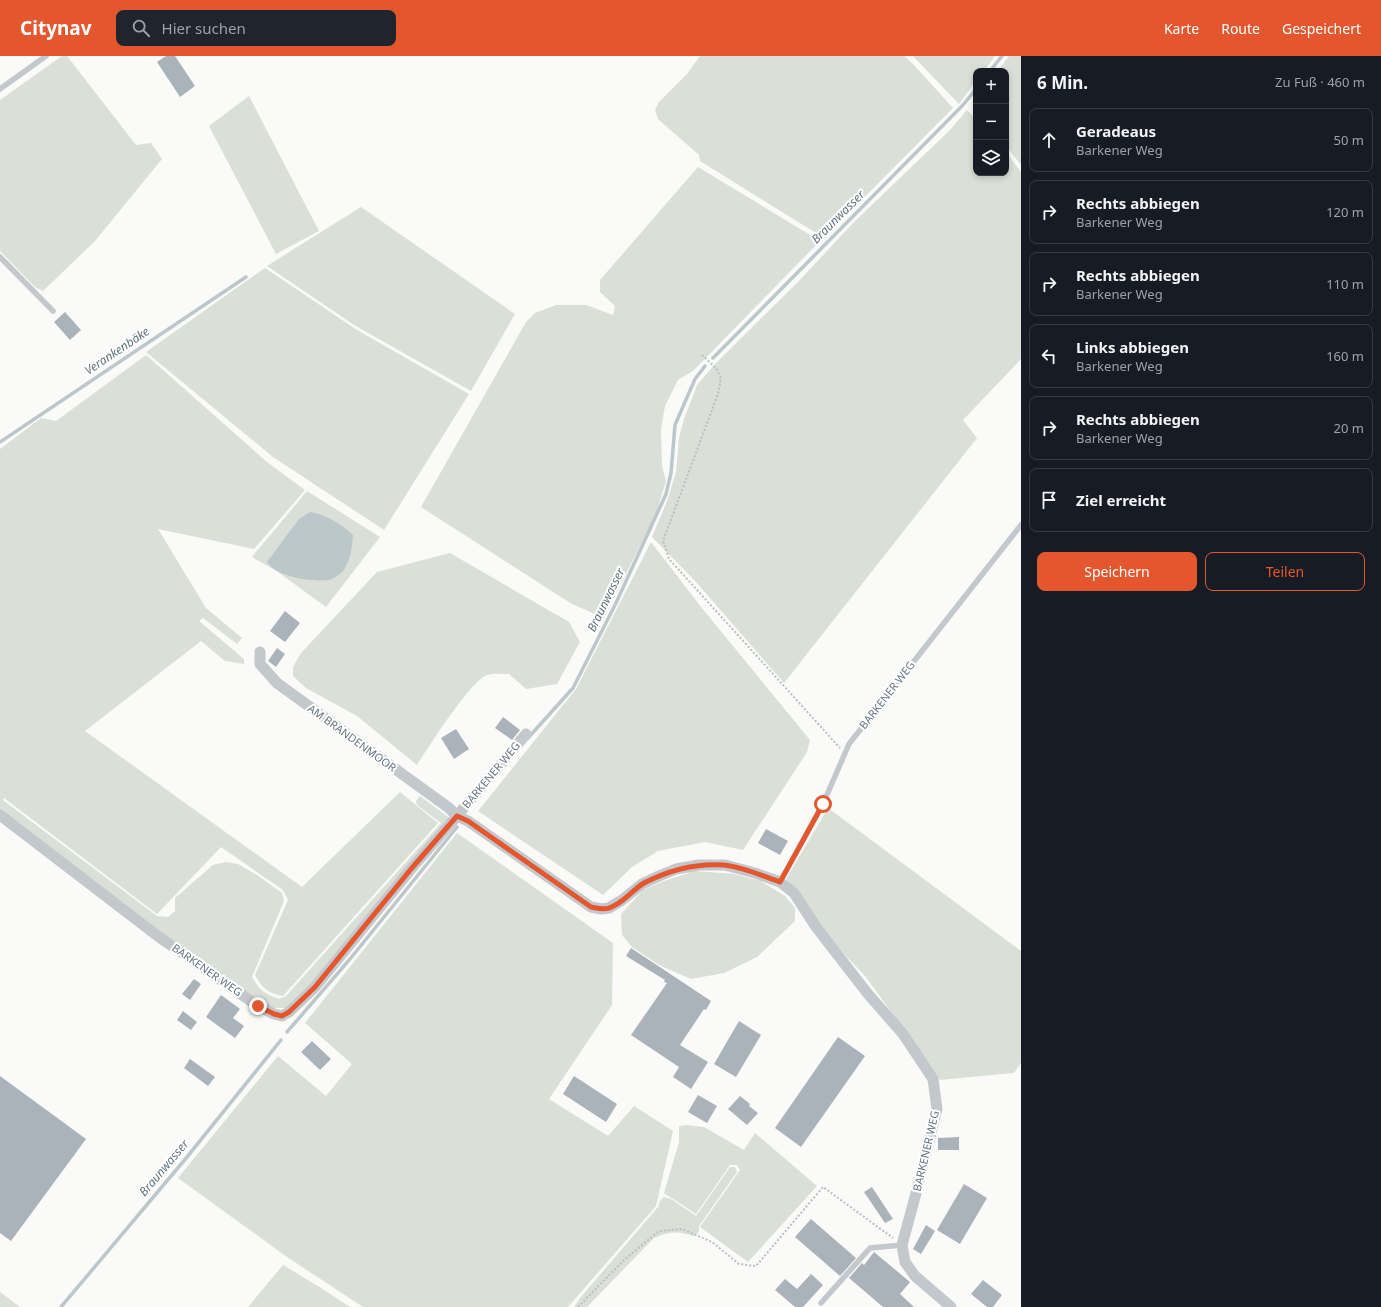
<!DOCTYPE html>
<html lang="de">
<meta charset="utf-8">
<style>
:root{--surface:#171b24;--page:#20242c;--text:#f1f3f6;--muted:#9ea1a6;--line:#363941;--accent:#e4572e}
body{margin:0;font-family:"Noto Sans",sans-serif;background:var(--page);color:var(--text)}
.controls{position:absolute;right:12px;top:12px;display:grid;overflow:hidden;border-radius:8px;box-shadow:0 2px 6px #0003}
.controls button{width:36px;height:36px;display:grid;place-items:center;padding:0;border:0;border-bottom:1px solid var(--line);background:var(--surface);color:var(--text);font:20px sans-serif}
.stop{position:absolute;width:12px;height:12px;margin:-9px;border:3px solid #e4572e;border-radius:50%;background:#fff}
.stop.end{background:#e4572e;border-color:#fff;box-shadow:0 1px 4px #0008}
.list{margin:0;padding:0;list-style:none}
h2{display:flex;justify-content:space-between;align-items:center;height:52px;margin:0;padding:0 16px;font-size:17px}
h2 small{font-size:13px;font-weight:400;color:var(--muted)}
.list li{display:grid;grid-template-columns:26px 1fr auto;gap:12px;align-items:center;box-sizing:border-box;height:64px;margin:0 8px 8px;padding:0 8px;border:1px solid var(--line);border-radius:8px}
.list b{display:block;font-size:15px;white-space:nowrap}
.list p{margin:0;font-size:13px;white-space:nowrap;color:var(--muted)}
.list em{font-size:13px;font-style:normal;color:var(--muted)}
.actions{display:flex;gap:8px;padding:12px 16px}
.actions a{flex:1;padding:9px 0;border:1px solid var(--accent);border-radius:8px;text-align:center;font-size:14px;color:var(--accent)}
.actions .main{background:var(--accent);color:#fff}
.icon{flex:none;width:22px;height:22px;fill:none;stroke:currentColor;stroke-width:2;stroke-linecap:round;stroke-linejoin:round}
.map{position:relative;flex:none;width:1021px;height:1251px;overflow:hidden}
header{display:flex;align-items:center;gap:24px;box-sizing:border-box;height:56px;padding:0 20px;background:var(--accent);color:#fff}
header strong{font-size:19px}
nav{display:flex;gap:22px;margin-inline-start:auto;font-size:14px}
.search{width:280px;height:36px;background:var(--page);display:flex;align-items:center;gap:10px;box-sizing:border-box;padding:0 14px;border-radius:8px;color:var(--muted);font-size:15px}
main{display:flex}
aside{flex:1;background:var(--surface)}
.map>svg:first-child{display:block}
.green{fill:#dadfd7}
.water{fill:#bbc7cb}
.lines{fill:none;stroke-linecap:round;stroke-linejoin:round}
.stream{stroke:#bbc7cb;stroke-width:3.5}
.building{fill:#aab3b9}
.path{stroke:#bbbfc2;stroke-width:2;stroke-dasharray:2 2;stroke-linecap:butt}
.service{stroke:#c3c8cc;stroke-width:5.5}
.minor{stroke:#c3c8cc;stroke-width:11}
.route{stroke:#e4572e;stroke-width:5}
.labels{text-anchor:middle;stroke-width:4;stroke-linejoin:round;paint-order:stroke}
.street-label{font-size:11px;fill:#657683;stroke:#fff}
.water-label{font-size:12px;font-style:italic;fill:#60757c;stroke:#fff}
</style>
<header>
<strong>Citynav</strong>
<div class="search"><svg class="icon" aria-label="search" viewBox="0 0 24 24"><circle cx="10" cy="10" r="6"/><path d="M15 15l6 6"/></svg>Hier suchen</div>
<nav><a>Karte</a><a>Route</a><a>Gespeichert</a></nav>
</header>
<main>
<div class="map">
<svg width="1021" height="1251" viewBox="0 0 1021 1251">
<rect width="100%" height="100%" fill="#fafaf8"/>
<path class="green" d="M62,0H67L136,89L151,87L162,103L95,185L43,235L35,231L0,195V44Z
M700,0H904L912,7L953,52L824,182L700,105L699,99L658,63L655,54L659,46L687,18Z
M913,0H995L984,15H976V25L959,48Z
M1009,0H1021V109L1006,90V15H998Z
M249,40L319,175L276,198L209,70Z
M967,54L976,63V117H1006V96L1021,116V303L963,364L977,382L784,627L696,526L652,481L667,445L676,416L679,382L684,363L697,329L717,306L798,226L853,167L950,74Z
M698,111L820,185L693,315L678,324L665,350L661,373L662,410L666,425L656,458L604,562L572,548L421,451L526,266L535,257L556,249H586L613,259L615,250L600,236V224Z
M361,151L515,258L471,335L354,269L267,210Z
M265,212L357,274L469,338L384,474L273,401L146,296Z
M146,299L267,406L305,434L254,493L158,473L206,552L242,582L237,588L203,562L199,565L244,603V608L225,605L201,585L85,675L302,831L400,736L438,767L283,940C269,938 261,931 255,919L288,844L283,834L221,791L157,858L4,742L3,744L157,860L168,861L175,855V842L213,809L226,806L238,808L257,819L282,837L284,845L252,921C259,934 265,938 279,943L286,940L441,767L417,749L416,745L420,740L451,763L313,929L287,952H274L260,948L158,877L0,756V393L41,362L56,365Z
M307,435L380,481L326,551L278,516L252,501Z
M651,486L701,551L810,684L807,696L743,794L705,786L658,795L632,811L603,839L478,755L576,633Z
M450,497L569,566L580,586L557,628L526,633L509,618C502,618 494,617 487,619C471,624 428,692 417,709L357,660L306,632L293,620V611L301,597L377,516Z
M828,752L1021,895V1007L1014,1017L940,1024L866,921L845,899L814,863L798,837L786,823Z
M457,777L613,887L612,949L549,1043L608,1080L634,1050L673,1075L656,1150L568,1251H363L287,1201L178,1122L278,1000L326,1040L352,1008L305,967Z
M695,815L734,818L761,825L785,840L795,852V865L757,901L724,917L691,923L659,909L632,891L622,879L621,858L643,834L664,825Z
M686,1069L704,1071L744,1094L755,1077L817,1130L748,1206L700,1171L740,1114L737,1109H730L696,1158L664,1137L679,1086V1070Z
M730,1111H735L737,1116L699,1170V1176L694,1180C676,1175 671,1175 654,1182L587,1251H574L580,1242L658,1151L660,1145L664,1141L671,1143L696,1160Z
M283,1209L321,1232L350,1251H248Z
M0,1236L20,1251H0Z"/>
<path class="water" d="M310,456C327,459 340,467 353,479C352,492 351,504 343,515C341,518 332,524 328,524C310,526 277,521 267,506L299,463Z"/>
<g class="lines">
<path class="stream" d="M990,15L1002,0
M713,302L963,49L976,33
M0,386L246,221
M528,682L573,632L616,547L666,438L671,417L675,369L695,323L705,310
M287,976L350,903L457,771
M61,1251L187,1101L281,984"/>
</g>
<path class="building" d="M166,0H175L195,30L180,41L157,6Z
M65,256L81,274L70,284L54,266Z
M285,555L300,567L285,586L270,575Z
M277,592L285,598L276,611L268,605Z
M503,661L520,674L512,684L495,672Z
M456,673L469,693L454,703L441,682Z
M766,773L788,785L780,799L758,787Z
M631,892L711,945L706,954L704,953L680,989L708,1006L691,1033L673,1021L679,1011L631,979L667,927L664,926L665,924L626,900Z
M194,923L201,928L190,944L182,938Z
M221,939L240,953L233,962L244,970L235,982L206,961Z
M183,955L197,966L191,974L177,964Z
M739,965L761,979L736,1021L714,1008Z
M838,981L865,1000L801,1091L775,1072Z
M312,985L331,1003L320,1014L301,996Z
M190,1003L215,1021L208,1030L184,1012Z
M0,1020L86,1083L11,1185L0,1177Z
M574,1020L617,1048L606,1066L563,1038Z
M698,1039L717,1050L707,1067L688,1056Z
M740,1040L750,1048L749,1050L758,1057L747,1069L728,1053Z
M959,1081V1094H938V1082Z
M964,1128L987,1142L960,1188L937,1174Z
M872,1131L893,1163L885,1167L864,1136Z
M811,1163L856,1202L840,1220L795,1181Z
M926,1169L935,1175L921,1198L913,1193Z
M874,1196L910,1226L900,1238L914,1251H883L849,1222L862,1207L864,1209Z
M811,1218L823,1229L803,1251H795L775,1234L785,1223L797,1233Z
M983,1224L1002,1239L993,1251H987L971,1238Z"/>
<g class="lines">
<path class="path" d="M702,299L716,312L721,322L718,338L663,485L669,503L840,692
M578,1251L623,1205L659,1175L682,1173L712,1186L739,1208L756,1210L823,1131L893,1182"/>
<path class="service" d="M0,33L46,0
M0,201L53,255
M780,826L823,748L849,688L1021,469
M821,1247L870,1192L902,1189"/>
<path class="minor" d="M260,596V608L277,627L449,752L457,760L526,678
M0,759L159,881L258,950L274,958L282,960L289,956L315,931L411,813L457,760L468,765L591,851L602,853L609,852L622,844L642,828L659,820L676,813L699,809H725L755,817L780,826L794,837L816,871L868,938L903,978L933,1023L937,1053L915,1141L902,1189L905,1206L915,1220L951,1251"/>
</g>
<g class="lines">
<path class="route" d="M258,950L274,958L282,960L289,956L315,931L411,813L457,760L468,765L591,851C597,852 603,854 609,852C623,848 632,834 644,827C669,814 696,807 724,809C743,811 763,820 780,826L823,748"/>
</g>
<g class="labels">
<g class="street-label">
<text transform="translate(887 639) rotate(-52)" y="4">BARKENER WEG</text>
<text transform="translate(352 682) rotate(36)" y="4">AM BRANDENMOOR</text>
<text transform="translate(491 719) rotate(-50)" y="4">BARKENER WEG</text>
<text transform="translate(207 914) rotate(35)" y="4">BARKENER WEG</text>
<text transform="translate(926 1095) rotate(-77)" y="4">BARKENER WEG</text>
</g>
<g class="water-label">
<text transform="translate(838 161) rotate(-45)" y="4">Braunwasser</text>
<text transform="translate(117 295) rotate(-34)" y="4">Verankenbäke</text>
<text transform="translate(606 544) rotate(-64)" y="4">Braunwasser</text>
<text transform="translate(164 1112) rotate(-50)" y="4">Braunwasser</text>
</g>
</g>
</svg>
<div class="controls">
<button>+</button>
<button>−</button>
<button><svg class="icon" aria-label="layers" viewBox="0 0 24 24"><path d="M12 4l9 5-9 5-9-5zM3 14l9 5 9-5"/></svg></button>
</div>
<div class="stop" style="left:823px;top:748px"></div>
<div class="stop end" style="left:258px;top:950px"></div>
</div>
<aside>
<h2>6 Min.<small>Zu Fuß · 460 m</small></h2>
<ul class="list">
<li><svg class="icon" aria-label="ahead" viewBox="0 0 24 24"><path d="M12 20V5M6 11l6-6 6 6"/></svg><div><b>Geradeaus</b><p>Barkener Weg</p></div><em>50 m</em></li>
<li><svg class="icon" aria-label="right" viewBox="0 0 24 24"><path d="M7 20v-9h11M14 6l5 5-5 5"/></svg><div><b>Rechts abbiegen</b><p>Barkener Weg</p></div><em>120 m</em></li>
<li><svg class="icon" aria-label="right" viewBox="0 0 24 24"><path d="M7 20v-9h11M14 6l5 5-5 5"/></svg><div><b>Rechts abbiegen</b><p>Barkener Weg</p></div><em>110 m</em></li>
<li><svg class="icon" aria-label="left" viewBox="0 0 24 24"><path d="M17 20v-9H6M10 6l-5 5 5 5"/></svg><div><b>Links abbiegen</b><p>Barkener Weg</p></div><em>160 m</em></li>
<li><svg class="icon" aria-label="right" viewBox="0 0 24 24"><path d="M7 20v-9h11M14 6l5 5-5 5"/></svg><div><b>Rechts abbiegen</b><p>Barkener Weg</p></div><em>20 m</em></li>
<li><svg class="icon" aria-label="arrive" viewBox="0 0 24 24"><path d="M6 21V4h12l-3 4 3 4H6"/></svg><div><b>Ziel erreicht</b></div></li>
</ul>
<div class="actions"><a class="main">Speichern</a><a>Teilen</a></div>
</aside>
</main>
